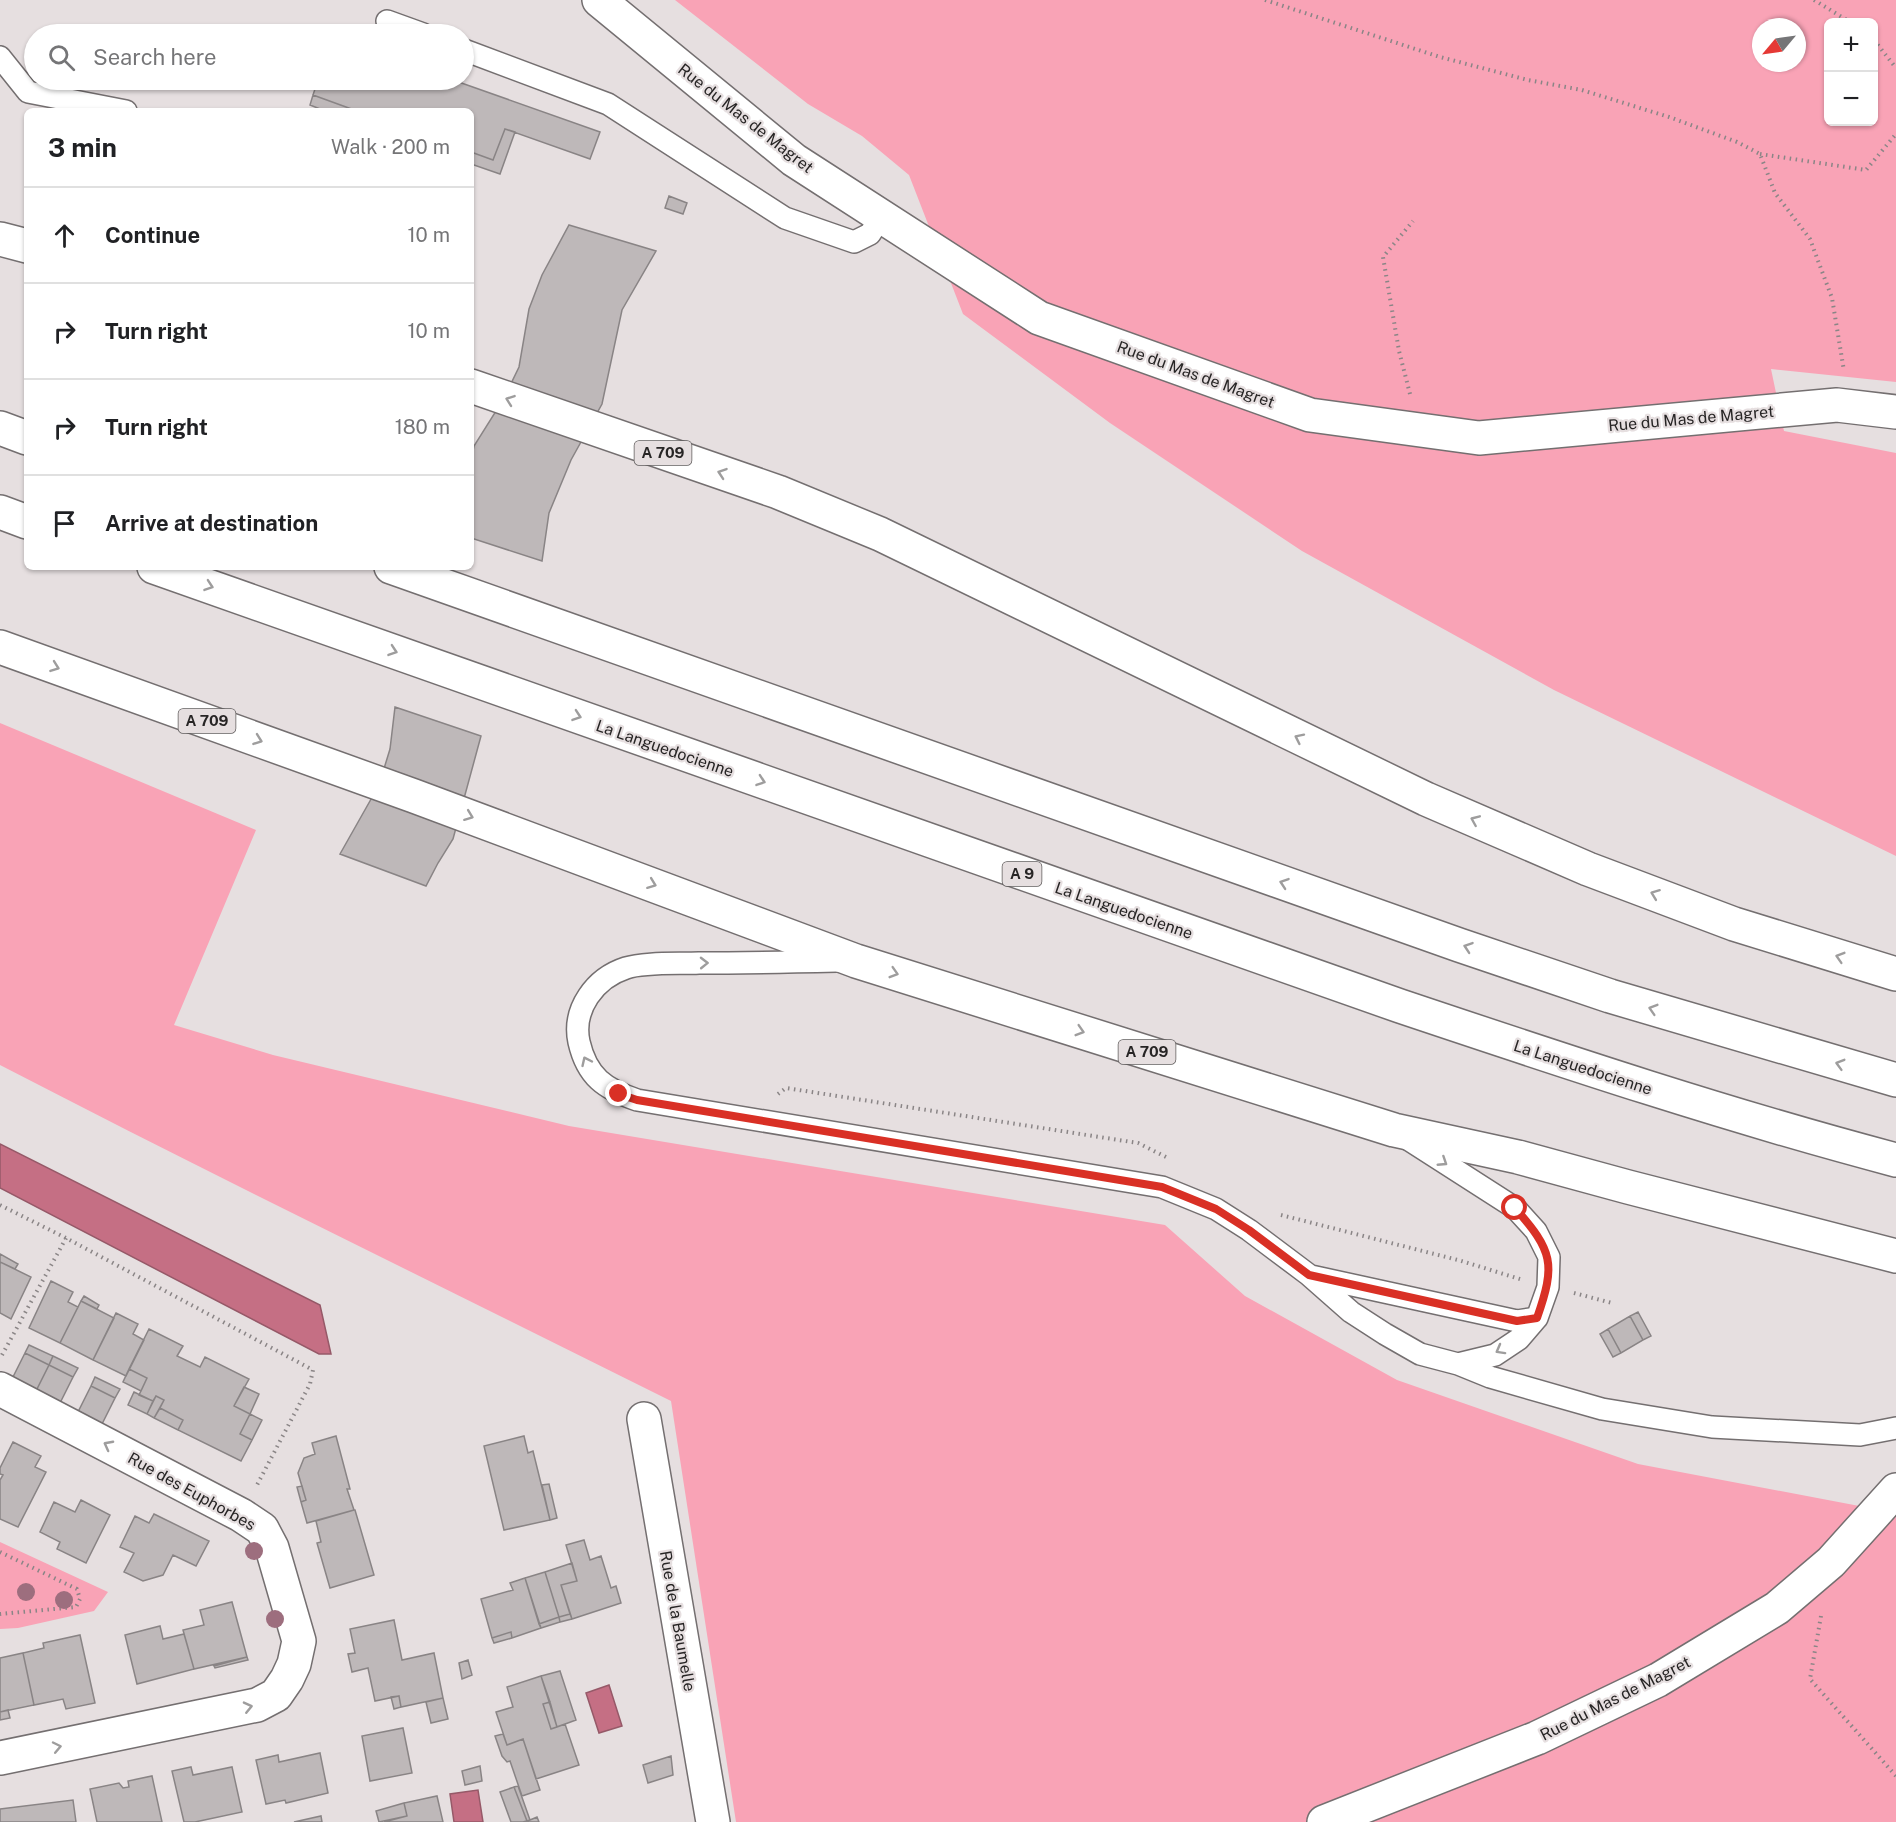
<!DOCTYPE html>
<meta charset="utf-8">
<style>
:root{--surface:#fff;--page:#f2f2f2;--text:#202124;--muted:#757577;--line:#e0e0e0}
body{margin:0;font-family:"Public Sans",sans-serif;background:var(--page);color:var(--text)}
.controls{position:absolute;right:18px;top:18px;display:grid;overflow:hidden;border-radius:9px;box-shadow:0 2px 4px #0004}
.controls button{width:54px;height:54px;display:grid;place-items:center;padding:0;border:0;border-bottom:2px solid var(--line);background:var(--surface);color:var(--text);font:30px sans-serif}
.compass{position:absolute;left:1752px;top:18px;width:54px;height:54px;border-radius:50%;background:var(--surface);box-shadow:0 2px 4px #0004;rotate:241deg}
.stop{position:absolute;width:18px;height:18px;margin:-14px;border:4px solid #d93025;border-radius:50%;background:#fff}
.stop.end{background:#d93025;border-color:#fff;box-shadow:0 2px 6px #0008}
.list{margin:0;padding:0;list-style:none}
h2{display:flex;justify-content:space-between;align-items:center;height:78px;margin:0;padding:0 24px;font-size:26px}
h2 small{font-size:20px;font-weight:400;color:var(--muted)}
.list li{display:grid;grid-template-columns:39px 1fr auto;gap:18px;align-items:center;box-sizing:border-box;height:96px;padding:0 24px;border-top:2px solid var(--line)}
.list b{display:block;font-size:22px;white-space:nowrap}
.list em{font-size:20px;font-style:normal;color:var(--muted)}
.icon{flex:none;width:33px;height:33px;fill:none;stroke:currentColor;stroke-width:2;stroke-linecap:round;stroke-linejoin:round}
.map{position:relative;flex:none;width:1896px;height:1822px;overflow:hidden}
.search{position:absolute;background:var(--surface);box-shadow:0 2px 4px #0004;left:24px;top:24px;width:450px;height:66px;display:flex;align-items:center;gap:15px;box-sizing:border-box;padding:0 21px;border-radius:33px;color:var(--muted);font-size:22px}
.panel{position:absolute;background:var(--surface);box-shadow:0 2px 4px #0004;left:24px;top:108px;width:450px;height:462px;border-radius:9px}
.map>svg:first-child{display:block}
.green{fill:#f9a3b6;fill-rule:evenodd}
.water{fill:#c56f84;stroke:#965968;stroke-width:1.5}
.building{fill:#beb8b9;stroke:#898485;stroke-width:1.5}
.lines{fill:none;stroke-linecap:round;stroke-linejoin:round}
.lane-casing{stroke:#746f70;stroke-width:24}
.street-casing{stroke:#746f70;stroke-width:36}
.highway-casing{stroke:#746f70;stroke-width:36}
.path{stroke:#8a8586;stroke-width:4;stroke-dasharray:1.5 4.5;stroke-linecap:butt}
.lane{stroke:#fff;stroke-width:21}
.street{stroke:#fff;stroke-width:33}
.highway{stroke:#fff;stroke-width:33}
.tree{fill:#9d6e7e}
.oneway{stroke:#9e9d9d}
.route{stroke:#d93025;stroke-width:8}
.labels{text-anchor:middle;stroke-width:4.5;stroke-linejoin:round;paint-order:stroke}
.shield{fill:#e6dfe0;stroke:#605d5d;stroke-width:1.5}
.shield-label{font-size:15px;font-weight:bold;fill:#272525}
.street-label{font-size:16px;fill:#272525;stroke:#e6dfe0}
</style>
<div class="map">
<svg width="1896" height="1822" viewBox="0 0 1896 1822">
<rect width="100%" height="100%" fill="#e6dfe0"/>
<path class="green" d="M675,0H1896V382L1771,369L1784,431L1896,453V856L1554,690L1302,551L1110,423L963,314L909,175L862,136L808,104ZM1828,22H1874V122H1828ZM1761,27H1797V63H1761Z
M0,723L256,830L174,1025L273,1055L569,1126L1165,1225L1245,1296L1397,1380L1638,1464L1896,1513V1822H736L671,1401C447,1289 222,1180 0,1065Z
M0,1542L108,1592L94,1611L18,1628L0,1629Z"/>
<path class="water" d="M0,1144L320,1305L331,1354H319L0,1188Z
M609,1685L622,1726L599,1733L586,1693Z
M478,1790L483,1822H454L450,1794Z"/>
<path class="building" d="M318,80H453L600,132L590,159L505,129L493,160L471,152V111H357L313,95Z
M313,95L357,111H325L310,105Z
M505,129L515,132L500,174L471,164V152L493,160Z
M669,196L687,203L683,214L665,208Z
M569,225L656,251L622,310L602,404L571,460L549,513L542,561L471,538V459L474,446L503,400L519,367L529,309L542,275Z
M395,707L481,736L453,839L438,863L426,886L340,854L379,785L390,749Z
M0,1254L18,1264L15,1269L0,1262Z
M0,1262L31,1277L11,1319L0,1313Z
M51,1281L73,1292L68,1302L78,1307L60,1343L29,1328Z
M84,1296L99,1305L97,1309L81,1301Z
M81,1301L114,1318L93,1360L60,1343Z
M1638,1312L1651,1336L1643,1340L1630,1316Z
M116,1313L138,1324L133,1334L144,1340L126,1376L93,1360Z
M1630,1316L1643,1340L1621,1353L1608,1329Z
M149,1329L183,1346L177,1356L200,1367L205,1357L249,1379L234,1406L250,1414L240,1434L252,1440L241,1461L178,1430L183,1420L160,1408L164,1400L156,1396L153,1401L139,1395L147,1378L129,1369Z
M1608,1329L1621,1353L1613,1357L1600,1334Z
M29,1345L53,1356L49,1365L25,1353Z
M25,1353L49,1365L36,1391L12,1379Z
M53,1356L78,1368L73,1377L49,1365Z
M49,1365L73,1377L60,1403L36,1391Z
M129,1369L147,1378L141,1391L123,1382Z
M95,1377L120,1389L115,1398L91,1386Z
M91,1386L115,1398L102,1424L78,1412Z
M244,1387L259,1394L250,1414L234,1406Z
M134,1392L153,1401L147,1414L128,1405Z
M156,1396L164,1400L154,1418L147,1414Z
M160,1408L183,1420L178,1430L154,1418Z
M250,1414L262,1420L252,1440L240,1434Z
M336,1436L350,1489H347L354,1510L307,1523L301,1502L306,1500L298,1473L304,1458L315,1454L312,1443Z
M524,1436L528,1453L533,1451L550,1520L504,1530L484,1446Z
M13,1442L41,1456L35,1467L46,1472L18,1527L0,1519V1480L3,1475L0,1474V1468Z
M549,1484L557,1518L550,1520L542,1485Z
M302,1486L306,1500L301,1502L297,1487Z
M81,1500L110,1515L86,1563L57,1549L60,1542L40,1532L54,1502L75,1512Z
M354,1510H355L374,1575L330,1588L317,1543L321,1542L316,1521Z
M154,1514L209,1541L196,1566L173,1555L163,1575L143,1581L124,1572L134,1553L120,1547L135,1516L149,1523Z
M584,1540L590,1560L601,1556L611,1588L616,1586L621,1603L572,1619L561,1585L577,1581L566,1545Z
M572,1563L577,1581L561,1585L570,1614L559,1617L545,1572Z
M545,1572L559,1617L539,1624L525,1578Z
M525,1578L541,1628L512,1638L511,1632L492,1638L481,1599L513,1590L510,1583Z
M232,1602L247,1657L194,1669L183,1630L204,1625L200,1610Z
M570,1614L572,1619L560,1622L559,1617Z
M559,1617L560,1622L541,1628L539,1624Z
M394,1620L402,1660L434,1653L443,1698L401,1707L399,1696L375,1701L368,1668L352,1672L348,1654L355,1653L350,1629Z
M160,1626L163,1639L184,1634L194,1669L137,1684L125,1635Z
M511,1632L512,1638L494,1643L492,1638Z
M80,1635L95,1703L66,1709L63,1699L34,1705L23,1653L44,1648L43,1643Z
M23,1653L34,1705L0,1712V1658Z
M247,1657L248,1660L215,1668L214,1666Z
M468,1660L472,1675L462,1679L459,1663Z
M560,1671L576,1720L557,1727L541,1676Z
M541,1676L550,1702L543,1704L551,1729L565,1724L579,1765L536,1779L523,1739L507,1745L496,1712L513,1707L507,1687Z
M399,1696L401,1707L394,1709L391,1697Z
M443,1698L448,1719L431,1723L426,1702Z
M550,1702L557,1727L551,1729L543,1704Z
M8,1710L10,1718L0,1720V1712Z
M403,1728L412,1773L370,1781L362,1736Z
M503,1734L507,1745L523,1739L540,1790L522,1796L510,1761L507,1762L502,1756L495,1736Z
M320,1753L328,1793L286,1803L285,1800L266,1804L256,1760L278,1755L279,1762Z
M671,1756L673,1775L648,1783L643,1765Z
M480,1766L482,1781L465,1785L462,1771Z
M191,1767L193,1775L232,1767L242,1812L195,1822H184L172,1771Z
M152,1776L162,1822H97L90,1789L119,1783L123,1788L129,1787L128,1781Z
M518,1786L530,1820L527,1821L514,1787Z
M514,1787L527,1821L523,1822H511L500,1792Z
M437,1796L443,1822H384L407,1816L404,1803Z
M73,1800L76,1822H0V1809Z
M404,1803L407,1816L379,1822L376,1811Z
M321,1816L322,1822H294Z
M537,1817L539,1822H523L530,1820Z"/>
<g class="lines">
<g class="lane-casing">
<path id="lane" d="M387,21L423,34
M464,50L608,104L785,218L854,242L870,234L881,217
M0,57L28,92L126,111
M837,961C791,962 745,963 699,963C679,964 644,962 626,968C595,978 572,1009 579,1042C587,1077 605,1089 637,1100L1162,1187L1216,1209L1249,1230L1309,1275L1351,1312L1385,1334L1420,1354L1458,1364L1495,1355L1519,1339L1537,1318L1548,1287L1549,1257L1536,1231L1515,1208L1409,1140
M1311,1276L1517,1321L1537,1318
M1458,1364L1490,1377L1602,1409L1712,1427L1860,1435L1896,1428"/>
</g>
<g class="street-casing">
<path id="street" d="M599,0L794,160L1039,318L1310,415L1479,438L1837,405L1896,412
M0,1389L241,1515L262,1529L272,1548L299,1641L294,1664L287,1679L276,1695L257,1705L0,1758
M644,1419L713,1822
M1324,1822L1537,1738L1658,1680L1777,1608L1831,1562L1896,1490"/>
</g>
<g class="highway-casing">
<path id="highway" d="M0,239L27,246
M471,386L778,492L880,534L1426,799L1588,869L1734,924L1896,974
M0,428L27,438
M0,512L27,522
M154,567L1400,1006C1564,1061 1729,1116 1896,1160
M391,567L1459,945L1610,996L1896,1080
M0,647L414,796L856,961L1394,1130L1518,1157L1628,1187L1896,1256"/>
</g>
<path class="path" d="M1265,0L1440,57L1528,80L1582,90L1669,117L1737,142L1760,154L1775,193L1810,239L1817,258L1832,298L1844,371
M1814,0L1850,22
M1874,40L1896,68
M1760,154L1866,170L1896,134
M1410,394L1399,351L1383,257L1413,221
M778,1094L786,1088L1138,1143L1166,1157
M0,1205L66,1238L313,1370L310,1384L257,1485
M1281,1215L1458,1260L1520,1279
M1574,1293L1612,1303
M2,1355L66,1238
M0,1552L77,1589L80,1599L76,1607L0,1614
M1821,1616L1810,1679L1896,1776"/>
<use href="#lane" class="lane"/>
<use href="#street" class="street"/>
<use href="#highway" class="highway"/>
</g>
<g class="tree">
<circle cx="254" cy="1551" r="9"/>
<circle cx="26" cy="1592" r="9"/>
<circle cx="64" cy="1600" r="9"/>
<circle cx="275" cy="1619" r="9"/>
</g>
<defs><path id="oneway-chevron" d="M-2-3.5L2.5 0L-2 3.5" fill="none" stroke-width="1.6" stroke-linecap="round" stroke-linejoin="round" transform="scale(1.5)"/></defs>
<g class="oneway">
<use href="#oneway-chevron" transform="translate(510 400) rotate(-160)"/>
<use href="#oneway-chevron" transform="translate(722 473) rotate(-161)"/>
<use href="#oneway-chevron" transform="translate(209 586) rotate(19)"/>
<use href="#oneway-chevron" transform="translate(393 651) rotate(19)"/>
<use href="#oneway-chevron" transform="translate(55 667) rotate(20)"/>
<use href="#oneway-chevron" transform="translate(577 716) rotate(19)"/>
<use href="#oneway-chevron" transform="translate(1299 738) rotate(-154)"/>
<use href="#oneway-chevron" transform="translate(258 740) rotate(20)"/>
<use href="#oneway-chevron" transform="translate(761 781) rotate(19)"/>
<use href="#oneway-chevron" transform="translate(469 816) rotate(21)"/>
<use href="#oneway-chevron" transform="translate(1475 820) rotate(-157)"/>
<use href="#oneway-chevron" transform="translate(1284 883) rotate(-161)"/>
<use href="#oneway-chevron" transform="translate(652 884) rotate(21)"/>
<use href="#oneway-chevron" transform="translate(1655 894) rotate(-159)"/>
<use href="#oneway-chevron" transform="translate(1468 947) rotate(-161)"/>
<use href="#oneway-chevron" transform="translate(1840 957) rotate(-163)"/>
<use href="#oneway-chevron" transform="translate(704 963) rotate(-1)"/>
<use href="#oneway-chevron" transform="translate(894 973) rotate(17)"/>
<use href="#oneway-chevron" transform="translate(1653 1009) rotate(-163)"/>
<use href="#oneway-chevron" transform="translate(1080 1031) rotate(17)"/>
<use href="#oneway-chevron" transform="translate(586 1061) rotate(-115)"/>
<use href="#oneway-chevron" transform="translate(1840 1064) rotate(-164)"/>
<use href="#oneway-chevron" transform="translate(1443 1162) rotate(33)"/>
<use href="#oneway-chevron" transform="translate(1500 1350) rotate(151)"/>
<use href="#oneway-chevron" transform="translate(108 1445) rotate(-152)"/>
<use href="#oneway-chevron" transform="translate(248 1707) rotate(-13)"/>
<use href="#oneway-chevron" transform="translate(57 1747) rotate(-12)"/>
</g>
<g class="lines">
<path class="route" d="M619,1094L637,1100L1162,1187L1216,1209L1249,1230L1309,1275L1517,1321L1537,1318C1556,1264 1553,1251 1515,1208"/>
</g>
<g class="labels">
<g class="shield">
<rect x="634.5" y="441" width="57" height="24" rx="4.5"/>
<rect x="178.5" y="709" width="57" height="24" rx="4.5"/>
<rect x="1002.5" y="862" width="39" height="24" rx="4.5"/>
<rect x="1118.5" y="1040" width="57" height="24" rx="4.5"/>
</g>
<g class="shield-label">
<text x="663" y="458">A 709</text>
<text x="207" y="726">A 709</text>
<text x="1022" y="879">A 9</text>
<text x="1147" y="1057">A 709</text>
</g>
<g class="street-label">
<text transform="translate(746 118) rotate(38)" y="6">Rue du Mas de Magret</text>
<text transform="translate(1196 374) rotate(20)" y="6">Rue du Mas de Magret</text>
<text transform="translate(1691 418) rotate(-5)" y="6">Rue du Mas de Magret</text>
<text transform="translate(665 748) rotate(19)" y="6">La Languedocienne</text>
<text transform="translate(1124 910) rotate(19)" y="6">La Languedocienne</text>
<text transform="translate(1583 1067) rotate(18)" y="6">La Languedocienne</text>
<text transform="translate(192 1491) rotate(29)" y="6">Rue des Euphorbes</text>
<text transform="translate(678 1621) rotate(80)" y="6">Rue de la Baumelle</text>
<text transform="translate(1615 1698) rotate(-27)" y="6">Rue du Mas de Magret</text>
</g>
</g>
</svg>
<div class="controls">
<button>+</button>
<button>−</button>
</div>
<svg class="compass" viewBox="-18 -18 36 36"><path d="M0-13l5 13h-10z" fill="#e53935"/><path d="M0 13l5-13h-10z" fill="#757577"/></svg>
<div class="stop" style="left:1515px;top:1208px"></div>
<div class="stop end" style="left:619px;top:1094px"></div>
<div class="search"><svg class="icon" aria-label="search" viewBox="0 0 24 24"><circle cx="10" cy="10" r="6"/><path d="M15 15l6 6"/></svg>Search here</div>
<section class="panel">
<h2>3 min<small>Walk · 200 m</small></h2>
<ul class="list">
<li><svg class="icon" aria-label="ahead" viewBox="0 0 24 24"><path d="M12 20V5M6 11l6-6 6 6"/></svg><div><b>Continue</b></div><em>10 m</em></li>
<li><svg class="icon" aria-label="right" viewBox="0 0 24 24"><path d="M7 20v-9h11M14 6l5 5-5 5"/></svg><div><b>Turn right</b></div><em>10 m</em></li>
<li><svg class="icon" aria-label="right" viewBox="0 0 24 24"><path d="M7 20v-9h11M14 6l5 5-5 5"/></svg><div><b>Turn right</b></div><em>180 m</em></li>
<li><svg class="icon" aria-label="arrive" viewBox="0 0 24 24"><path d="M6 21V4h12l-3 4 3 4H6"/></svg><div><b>Arrive at destination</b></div></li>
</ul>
</section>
</div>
